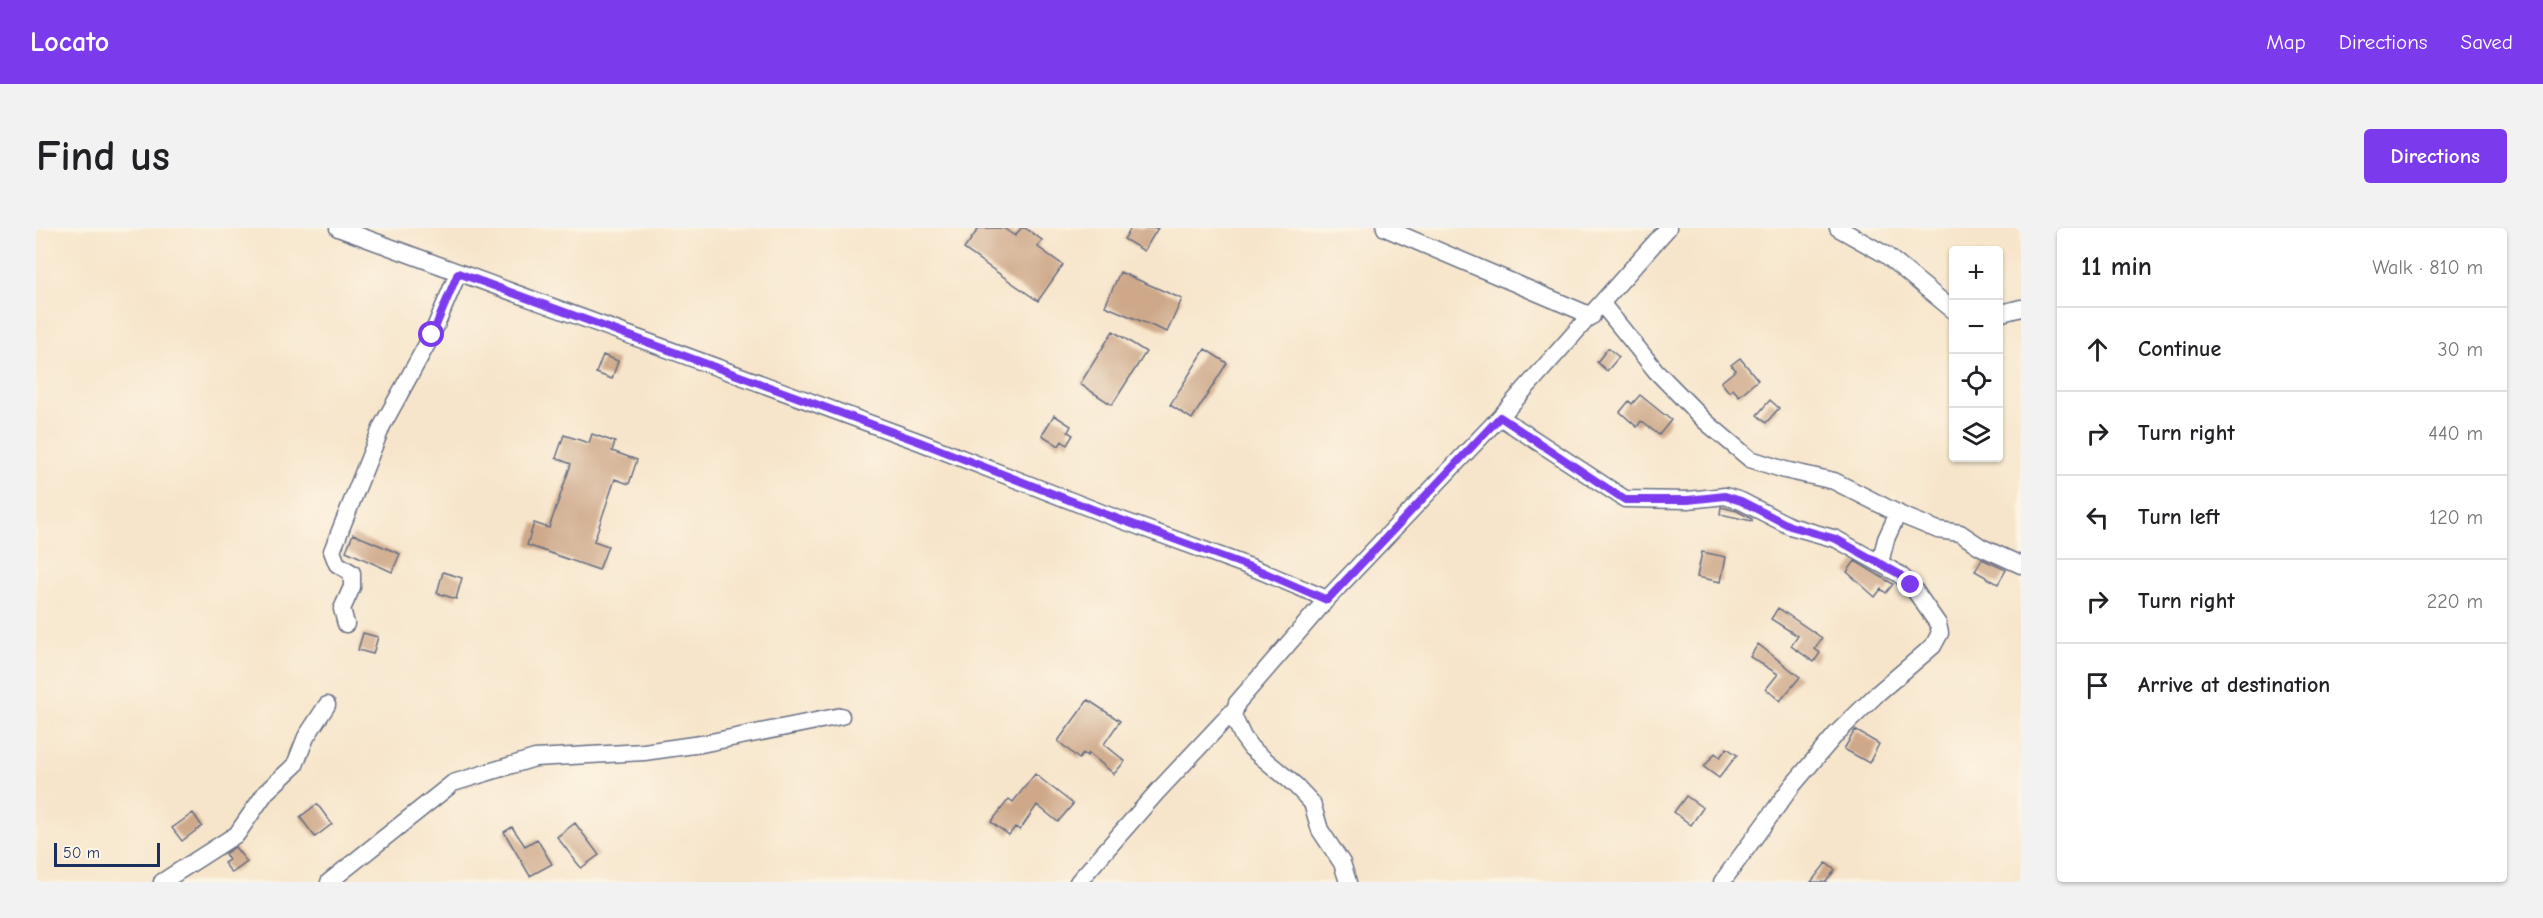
<!DOCTYPE html>
<meta charset="utf-8">
<style>
:root{--surface:#fff;--page:#f2f2f2;--text:#202124;--muted:#757577;--line:#e0e0e0;--accent:#7c3aed}
body{margin:0;font-family:"Comic Neue",sans-serif;background:var(--page);color:var(--text)}
.controls{position:absolute;right:18px;top:18px;display:grid;overflow:hidden;border-radius:6px;box-shadow:0 2px 4px #0004}
.controls button{width:54px;height:54px;display:grid;place-items:center;padding:0;border:0;border-bottom:2px solid var(--line);background:var(--surface);color:var(--text);font:30px sans-serif}
.scale{position:absolute;left:18px;bottom:15px;width:106px;box-sizing:border-box;padding-left:6px;border:3px solid #1b2f5e;border-top:0;font-size:16px;line-height:21px;white-space:nowrap;color:#1b2f5e;-webkit-text-stroke:4px #fcf5e5;paint-order:stroke}
.stop{position:absolute;width:18px;height:18px;margin:-14px;border:4px solid #7c3aed;border-radius:50%;background:#fff}
.stop.end{background:#7c3aed;border-color:#fff;box-shadow:0 2px 6px #0008}
.list{margin:0;padding:0;list-style:none}
h2{display:flex;justify-content:space-between;align-items:center;height:78px;margin:0;padding:0 24px;font-size:26px}
h2 small{font-size:20px;font-weight:400;color:var(--muted)}
.list li{display:grid;grid-template-columns:39px 1fr auto;gap:18px;align-items:center;box-sizing:border-box;height:84px;padding:0 24px;border-top:2px solid var(--line)}
.list b{display:block;font-size:22px;white-space:nowrap}
.list em{font-size:20px;font-style:normal;color:var(--muted)}
.icon{flex:none;width:33px;height:33px;fill:none;stroke:currentColor;stroke-width:2;stroke-linecap:round;stroke-linejoin:round}
.map{position:relative;flex:none;width:1985px;height:654px;overflow:hidden;border-radius:6px}
header{display:flex;align-items:center;gap:36px;box-sizing:border-box;height:84px;padding:0 30px;background:var(--accent);color:#fff}
header strong{font-size:28px}
nav{display:flex;gap:33px;margin-inline-start:auto;font-size:21px}
.intro{display:flex;align-items:center;justify-content:space-between;box-sizing:border-box;height:144px;padding:0 36px}
h1{margin:0;font-size:42px}
.button{padding:15px 27px;border-radius:6px;background:var(--accent);color:#fff;font-size:21px;font-weight:700}
main{display:flex;gap:36px;padding:0 36px}
aside{flex:1;background:var(--surface);border-radius:6px;box-shadow:0 2px 4px #0004}
.map>svg:first-child{display:block}
.building{fill:#cea889}
.lines{fill:none;stroke-linecap:round;stroke-linejoin:round}
.street-casing{stroke:#686f84;stroke-width:19}
.street{stroke:#fff;stroke-width:16}
.route{stroke:#7c3aed;stroke-width:8}
</style>
<header>
<strong>Locato</strong>
<nav><a>Map</a><a>Directions</a><a>Saved</a></nav>
</header>
<div class="intro"><h1>Find us</h1><a class="button">Directions</a></div>
<main>
<div class="map">
<svg width="1985" height="654" viewBox="0 0 1985 654">
<rect width="100%" height="100%" fill="#fcf5e5"/>
<filter id="ink" filterUnits="userSpaceOnUse"><feTurbulence type="fractalNoise" baseFrequency=".0167" numOctaves="2"/><feDisplacementMap in="SourceGraphic" scale="12" xChannelSelector="R" yChannelSelector="G"/><feConvolveMatrix kernelMatrix="1 2 1 2 8 2 1 2 1" color-interpolation-filters="sRGB"/></filter>
<filter id="wash" filterUnits="userSpaceOnUse"><feTurbulence type="fractalNoise" baseFrequency=".008" numOctaves="4" result="noise"/><feDisplacementMap in="SourceGraphic" scale="24" xChannelSelector="R" yChannelSelector="G"/><feGaussianBlur stdDeviation="1.35" result="paint"/><feColorMatrix in="noise" values="0 0 0 0 0 0 0 0 0 0 0 0 0 0 0 0 0 1.4 0 .05"/><feComposite in="paint" operator="in"/></filter>
<g filter="url(#wash)">
<rect width="100%" height="100%" fill="#f7e5cb"/>
<g id="blocks">
<path class="building" d="M943,0H967L979,8L985,0H989L1006,12L1002,19L1027,37L1002,73L928,21Z
M1095,0H1122L1108,23L1088,11Z
M1084,44L1146,71L1131,104L1069,78Z
M1077,103L1110,124L1076,177L1044,156Z
M1572,120L1583,129L1571,143L1561,134Z
M1169,121L1191,135L1156,191L1134,177Z
M567,127L582,133L576,151L560,145Z
M1704,130L1722,152L1703,168L1697,161L1693,164L1685,154L1700,142L1695,137Z
M1604,167L1635,192L1623,207L1605,193L1601,199L1584,184L1593,173L1596,176Z
M1734,172L1743,180L1730,195L1721,187Z
M1018,187L1035,198L1032,204L1037,207L1031,217L1026,213L1023,218L1006,207Z
M556,206L579,214L576,223L601,232L593,256L579,251L558,313L572,318L563,342L491,317L498,295L513,300L535,236L520,230L528,207L553,215Z
M1685,279L1701,283L1716,291V293L1684,286Z
M317,306L364,326L356,344L310,323Z
M1666,324L1690,329L1685,354L1661,349Z
M1946,331L1970,342L1962,356L1939,343Z
M1819,333L1857,356L1850,365L1845,361L1839,369L1811,344Z
M407,344L426,350L420,371L401,365Z
M1742,380L1786,410L1779,421L1784,425L1778,434L1755,418L1762,408L1735,391Z
M327,405L342,409L337,426L322,422Z
M1722,416L1764,449L1744,473L1730,461L1742,446L1714,429Z
M1052,472L1084,493L1068,516L1089,533L1078,546L1053,525L1051,528L1047,525L1043,531L1022,513Z
M1819,502L1843,516L1833,535L1808,521Z
M1691,520L1701,527L1683,550L1668,539L1679,525L1684,529Z
M999,546L1037,576L1022,594L1001,577L984,602L979,599L973,607L955,594L973,571L977,574Z
M1650,568L1667,580L1655,597L1638,584Z
M281,576L296,596L279,609L264,589Z
M157,585L166,598L146,613L136,600Z
M539,595L563,627L545,640L521,609Z
M476,599L489,618L501,611L516,636L494,648L468,604Z
M199,619L211,634L196,645L188,635L193,632L189,626Z
M1790,635L1799,642L1790,654H1775Z"/>
</g>
</g>
<g filter="url(#ink)">
<use href="#blocks" fill-opacity="0" stroke="#686f84" stroke-width="1.5"/>
<g class="lines">
<g class="street-casing">
<path id="street" d="M302,0L884,214L1069,286L1220,341L1291,371
M1349,0L1556,88
M1802,0L1850,27L1918,83
M1566,76L1620,143L1670,194L1714,231L1749,242L1798,253L1865,287L1902,302L1924,305L1945,319L1985,337
M1962,86L1985,80
M1464,189L1589,271L1652,272L1689,268L1705,273L1754,298L1800,311L1863,346L1875,357L1902,396L1904,405L1897,418L1842,465L1801,505L1756,558L1686,654
M1844,335L1850,311L1862,285
M310,396L306,381L316,359V345L301,336L296,323L346,198L396,107L422,45
M126,654L201,606L230,564L259,537L270,509L291,477
M293,654L417,555L499,530L608,524L665,516L805,488
M1042,654L1121,564L1197,483
M1312,654L1306,635L1284,602L1276,575L1259,557L1215,520L1207,509L1197,488L1201,475L1291,371L1464,189L1632,0"/>
</g>
<use href="#street" class="street"/>
</g>
</g>
<g class="lines" filter="url(#ink)">
<path class="route" d="M396,107L422,45L884,214L1069,286L1220,341L1291,372L1464,189L1589,272H1652L1689,268L1705,273L1754,298L1800,311L1863,346L1875,357"/>
</g>
</svg>
<div class="controls">
<button>+</button>
<button>−</button>
<button><svg class="icon" aria-label="locate" viewBox="0 0 24 24"><circle cx="12" cy="12" r="6"/><path d="M12 2v4M12 18v4M2 12h4M18 12h4"/></svg></button>
<button><svg class="icon" aria-label="layers" viewBox="0 0 24 24"><path d="M12 4l9 5-9 5-9-5zM3 14l9 5 9-5"/></svg></button>
</div>
<div class="scale">50 m</div>
<div class="stop" style="left:396px;top:107px"></div>
<div class="stop end" style="left:1875px;top:357px"></div>
</div>
<aside>
<h2>11 min<small>Walk · 810 m</small></h2>
<ul class="list">
<li><svg class="icon" aria-label="ahead" viewBox="0 0 24 24"><path d="M12 20V5M6 11l6-6 6 6"/></svg><div><b>Continue</b></div><em>30 m</em></li>
<li><svg class="icon" aria-label="right" viewBox="0 0 24 24"><path d="M7 20v-9h11M14 6l5 5-5 5"/></svg><div><b>Turn right</b></div><em>440 m</em></li>
<li><svg class="icon" aria-label="left" viewBox="0 0 24 24"><path d="M17 20v-9H6M10 6l-5 5 5 5"/></svg><div><b>Turn left</b></div><em>120 m</em></li>
<li><svg class="icon" aria-label="right" viewBox="0 0 24 24"><path d="M7 20v-9h11M14 6l5 5-5 5"/></svg><div><b>Turn right</b></div><em>220 m</em></li>
<li><svg class="icon" aria-label="arrive" viewBox="0 0 24 24"><path d="M6 21V4h12l-3 4 3 4H6"/></svg><div><b>Arrive at destination</b></div></li>
</ul>
</aside>
</main>
